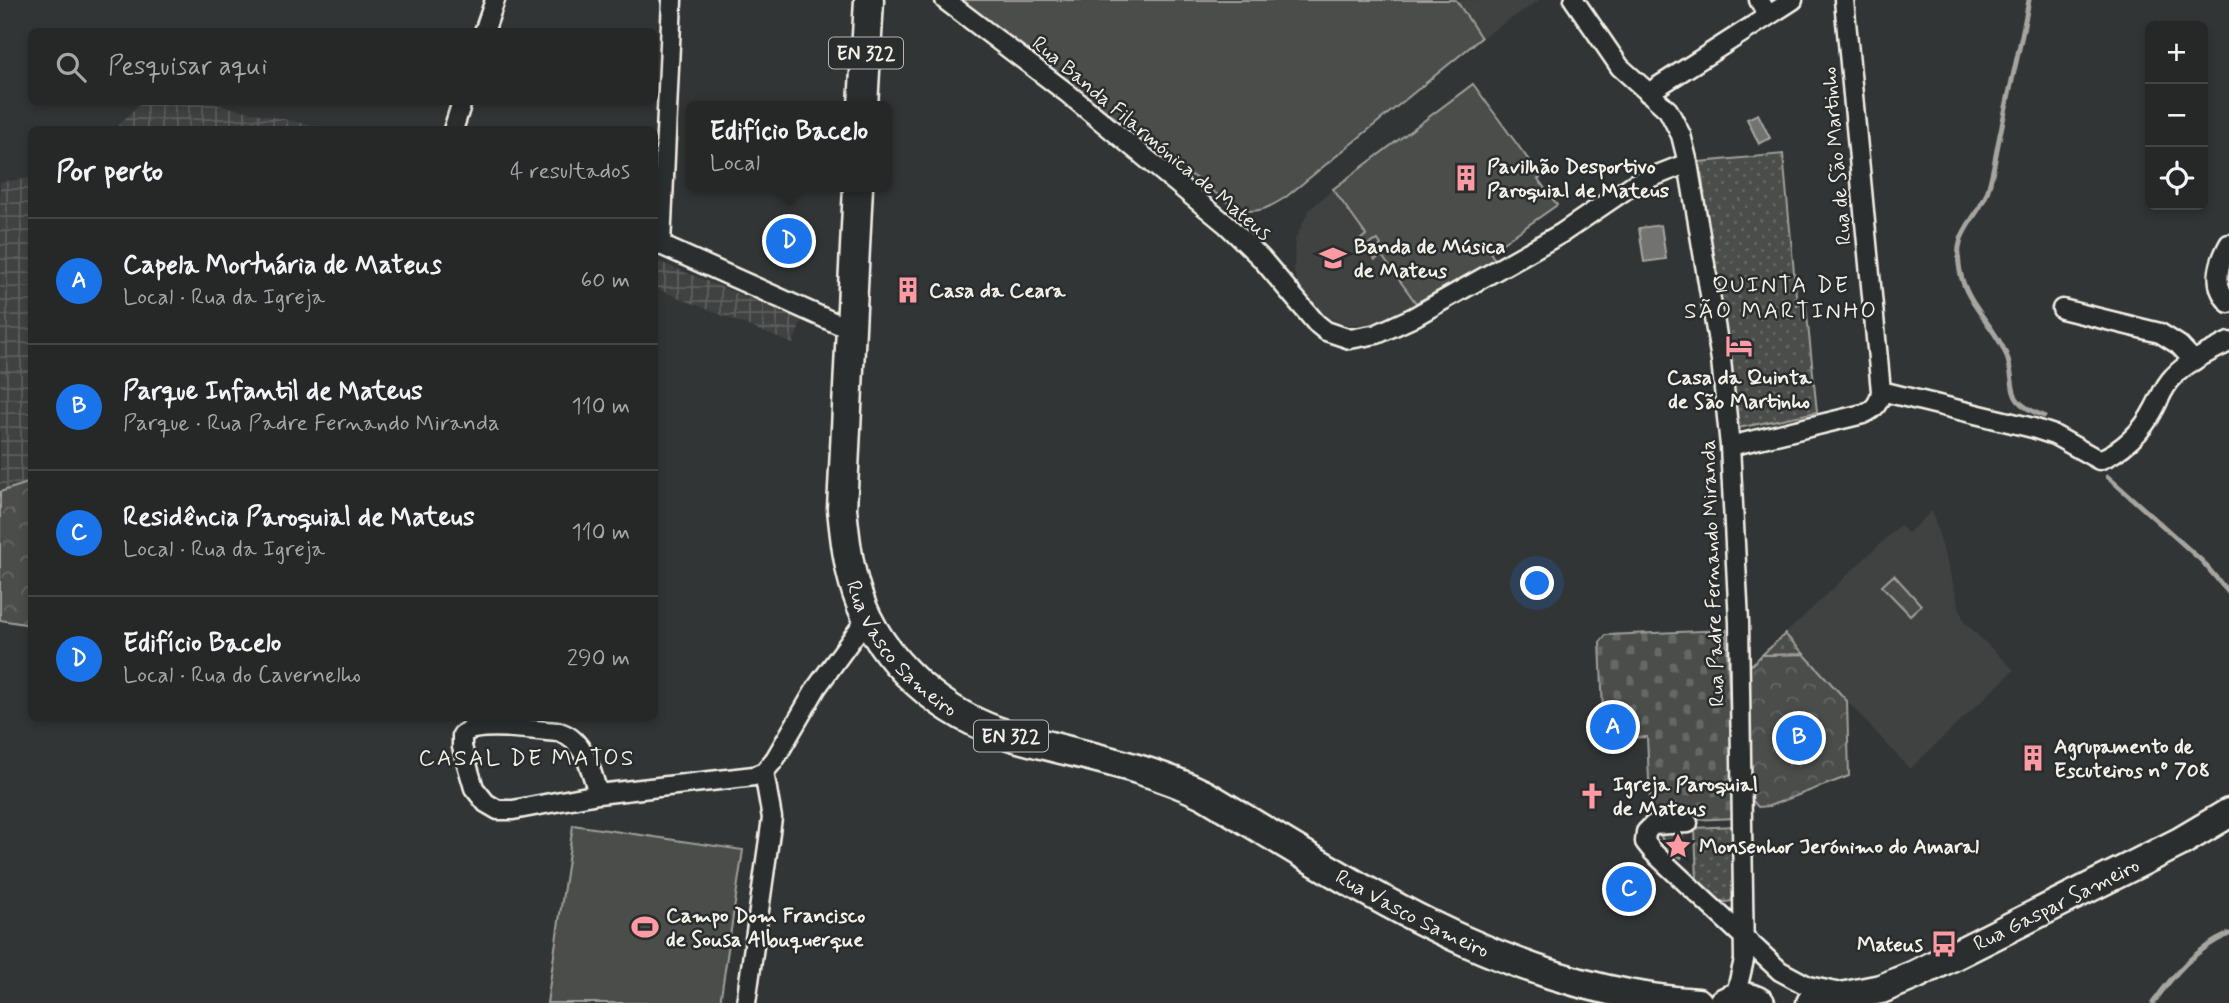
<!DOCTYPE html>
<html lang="pt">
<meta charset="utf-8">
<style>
:root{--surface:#262828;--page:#323434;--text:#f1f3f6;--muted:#a4a6a8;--line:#424445;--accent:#1a73e8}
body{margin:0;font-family:Mynerve,sans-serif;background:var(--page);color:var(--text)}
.controls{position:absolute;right:21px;top:21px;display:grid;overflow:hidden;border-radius:10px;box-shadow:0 4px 10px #0003}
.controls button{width:63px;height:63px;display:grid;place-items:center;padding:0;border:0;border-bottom:2px solid var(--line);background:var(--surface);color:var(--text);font:35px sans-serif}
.you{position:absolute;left:1538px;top:584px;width:24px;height:24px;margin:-18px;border:5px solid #fff;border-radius:50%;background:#1a73e8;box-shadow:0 0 0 10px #1a73e833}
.badge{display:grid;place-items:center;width:46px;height:46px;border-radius:50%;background:var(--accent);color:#fff;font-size:23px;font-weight:700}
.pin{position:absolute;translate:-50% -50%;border:4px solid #fff;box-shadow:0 2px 7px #0006}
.popup{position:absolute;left:686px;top:101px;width:206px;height:91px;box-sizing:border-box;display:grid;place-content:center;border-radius:10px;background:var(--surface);filter:drop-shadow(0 2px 5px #0005);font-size:23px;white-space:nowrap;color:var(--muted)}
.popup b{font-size:26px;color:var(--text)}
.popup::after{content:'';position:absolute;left:50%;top:100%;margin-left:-14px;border:14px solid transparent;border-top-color:var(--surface)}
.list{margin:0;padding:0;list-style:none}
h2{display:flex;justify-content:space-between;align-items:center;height:91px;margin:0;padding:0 28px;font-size:30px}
h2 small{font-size:23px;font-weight:400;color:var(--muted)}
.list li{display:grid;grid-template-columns:46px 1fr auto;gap:21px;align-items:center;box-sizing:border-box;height:126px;padding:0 28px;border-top:2px solid var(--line)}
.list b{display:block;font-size:26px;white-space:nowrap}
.list p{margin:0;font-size:23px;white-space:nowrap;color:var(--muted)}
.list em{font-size:23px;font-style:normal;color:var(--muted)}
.icon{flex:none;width:38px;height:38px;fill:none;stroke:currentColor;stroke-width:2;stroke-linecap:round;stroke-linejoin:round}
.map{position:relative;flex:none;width:2229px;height:1003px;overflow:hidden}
.search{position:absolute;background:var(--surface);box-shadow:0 4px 10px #0003;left:28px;top:28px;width:630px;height:77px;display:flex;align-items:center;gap:18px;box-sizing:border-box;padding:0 24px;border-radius:10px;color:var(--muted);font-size:26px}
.panel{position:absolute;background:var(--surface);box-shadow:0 4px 10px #0003;left:28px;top:126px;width:630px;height:595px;border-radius:10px}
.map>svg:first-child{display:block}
.built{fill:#404242}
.industrial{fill:url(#industrial-grid)}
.grass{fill:#4b4d4c;stroke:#a09f9a;stroke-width:2}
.forest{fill:url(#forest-crowns);stroke:#a09f9a;stroke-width:2}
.cemetery{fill:url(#cemetery-stones);stroke:#a09f9a;stroke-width:2}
.garden{fill:url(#garden-dots);stroke:#a09f9a;stroke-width:2}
.water{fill:#727370;stroke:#a6a5a0;stroke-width:2}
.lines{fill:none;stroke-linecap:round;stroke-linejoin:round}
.stream{stroke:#a6a5a0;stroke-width:5}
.minor-casing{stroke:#f4f1e8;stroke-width:23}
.primary-casing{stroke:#f4f1e8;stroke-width:33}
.minor{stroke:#2a2d2e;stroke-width:18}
.primary{stroke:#2a2d2e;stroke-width:28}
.labels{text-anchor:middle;stroke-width:5;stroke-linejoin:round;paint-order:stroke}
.shield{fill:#2a2d2e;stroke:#b7b6b0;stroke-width:2}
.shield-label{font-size:19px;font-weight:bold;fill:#f4f1e8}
.street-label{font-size:21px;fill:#f4f1e8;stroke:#2a2d2e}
.poi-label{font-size:21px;font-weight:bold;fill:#f4f1e8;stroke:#2a2d2e;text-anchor:start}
.neighbourhood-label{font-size:23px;letter-spacing:2px;fill:#f4f1e8;stroke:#2a2d2e}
</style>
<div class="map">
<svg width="2229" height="1003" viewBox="0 0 2229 1003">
<defs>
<pattern id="industrial-grid" width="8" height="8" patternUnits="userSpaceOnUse" patternTransform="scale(1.75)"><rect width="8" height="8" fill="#404242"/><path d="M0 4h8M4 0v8" fill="none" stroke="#5c5e5d"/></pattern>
<pattern id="forest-crowns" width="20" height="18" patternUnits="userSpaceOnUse" patternTransform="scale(1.75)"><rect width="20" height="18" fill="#4b4d4c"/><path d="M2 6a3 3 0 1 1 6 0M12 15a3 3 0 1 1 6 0" fill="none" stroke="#666766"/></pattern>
<pattern id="cemetery-stones" width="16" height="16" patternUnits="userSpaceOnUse" patternTransform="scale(1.75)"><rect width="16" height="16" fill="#4b4d4c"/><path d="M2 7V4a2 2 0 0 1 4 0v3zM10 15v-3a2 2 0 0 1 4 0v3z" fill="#666766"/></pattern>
<pattern id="garden-dots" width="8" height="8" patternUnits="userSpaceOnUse" patternTransform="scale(1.75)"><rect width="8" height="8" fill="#4b4d4c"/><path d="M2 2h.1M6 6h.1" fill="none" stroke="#666766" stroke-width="1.8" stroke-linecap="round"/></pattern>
</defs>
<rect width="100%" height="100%" fill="#323535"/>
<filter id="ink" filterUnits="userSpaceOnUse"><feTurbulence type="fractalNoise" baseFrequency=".0143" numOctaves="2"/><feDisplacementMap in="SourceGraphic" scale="14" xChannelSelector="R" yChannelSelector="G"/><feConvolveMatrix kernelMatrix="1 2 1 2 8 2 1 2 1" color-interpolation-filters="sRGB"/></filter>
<g filter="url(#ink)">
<path class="built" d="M1456,0H1540L1481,38Z
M1333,189L1367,235L1361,240L1377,239L1381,245L1372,255L1382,256L1416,303L1374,323L1347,325L1320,315L1301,292L1294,272L1295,240L1309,210Z
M1932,511L1964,622L2014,670L1910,769L1785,634L1900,525L1908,533Z"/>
<path class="industrial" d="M141,102H205L329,129H115Z
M31,178V482L0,492V182Z
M655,260L802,320L793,344L655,288Z"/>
<path class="grass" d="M958,0H1456L1481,38L1286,197C1269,208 1255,216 1234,207Z
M1473,84L1541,177L1538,179L1557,205L1490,252L1495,260L1416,303L1382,256L1375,260L1372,255L1381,245L1378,240L1364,246L1360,240L1366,235L1333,189Z
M573,825L743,850L720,1003H547Z"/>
<path class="forest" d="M31,482H32L31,625L0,620V492Z
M1894,575L1921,605L1910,615L1882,586Z
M1804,654L1847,701L1849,776L1769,806L1758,807L1752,800L1750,791L1748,668L1762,655Z"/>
<path class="cemetery" d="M1726,630L1735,818L1651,822L1647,737L1625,738L1624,711H1603L1600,642L1606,635Z"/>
<path class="garden" d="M1783,154L1797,305H1806L1817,412L1733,429L1700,162Z
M1785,634L1804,654L1762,655Z
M1733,826L1735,892L1731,901C1717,906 1707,890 1697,881L1695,828Z
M1682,829L1683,854L1681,858C1672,853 1660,841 1660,831Z"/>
<path class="water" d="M1758,114L1770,138L1759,144L1747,119Z
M1661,225L1666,259L1644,262L1639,228Z"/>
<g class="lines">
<path class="stream" d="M2029,0C2021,44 2010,87 2001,130C1996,151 1994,172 1987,193C1975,223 1952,231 1960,271C1966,304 1994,325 2006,354C2019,388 2001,400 2044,416
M2108,477L2202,561L2229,593
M2153,1003C2174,974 2195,949 2229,934"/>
<g class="minor-casing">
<path id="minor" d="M945,0L1066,92L1227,225L1261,258L1316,323L1326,331L1350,339L1377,334L1412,318L1562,233L1634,184L1688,163
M1574,0L1620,67L1668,110L1681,135L1688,163L1721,360L1730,446L1739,622L1744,960L1735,998
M1759,0L1768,15
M484,32L495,0
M1648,93L1793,0
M453,130L462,102
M654,242L851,330
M2229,244C2218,264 2212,285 2229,303
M661,245L672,0
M2062,309L2160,333L2179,345L2194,361
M1881,391L2033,428L2054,435L2099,460C2121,452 2143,431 2154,409C2160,398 2164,386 2173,377C2188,361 2210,352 2229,342
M1730,446L1863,414C1875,409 1879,404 1881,391L1844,0
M598,794C592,772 584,739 559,732C538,731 476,720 462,735V747L474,788L486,803L498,810H513L598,794L754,776L764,772L775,759L817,687L867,618
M1688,823L1653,825L1646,832L1645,842L1653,852L1780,971L1808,986L1836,992
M746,1003L772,818L764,772"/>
</g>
<g class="primary-casing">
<g id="primary">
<path d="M863,106L869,0"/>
<path id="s1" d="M858,187L842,509C845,538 848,566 857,593C879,661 944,717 1012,736C1077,755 1144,765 1205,795C1361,888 1511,991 1698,1003"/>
<path d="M1723,1003C1736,996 1748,995 1760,1003"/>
<path id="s2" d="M1811,1003L1881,989L1915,975L2180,842L2229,813"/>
</g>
</g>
<use href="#minor" class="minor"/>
<use href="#primary" class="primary"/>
</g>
</g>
<defs>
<g id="building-bare" transform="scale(2.1)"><path d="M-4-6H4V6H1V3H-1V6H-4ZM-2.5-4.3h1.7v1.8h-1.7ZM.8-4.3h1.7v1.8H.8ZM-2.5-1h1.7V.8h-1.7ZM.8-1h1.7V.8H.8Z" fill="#ff9aa2" stroke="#2a2d2e" stroke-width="2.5" paint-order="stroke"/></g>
<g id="school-bare" transform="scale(2.1)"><path d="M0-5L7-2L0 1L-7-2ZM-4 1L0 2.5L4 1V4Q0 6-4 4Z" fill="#ff9aa2" stroke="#2a2d2e" stroke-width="2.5" paint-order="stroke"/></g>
<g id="hotel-bare" transform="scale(2.1)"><path d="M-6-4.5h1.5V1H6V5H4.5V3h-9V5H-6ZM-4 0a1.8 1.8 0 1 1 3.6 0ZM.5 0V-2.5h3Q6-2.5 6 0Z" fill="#ff9aa2" stroke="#2a2d2e" stroke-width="2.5" paint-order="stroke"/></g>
<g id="church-bare" transform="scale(2.1)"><path d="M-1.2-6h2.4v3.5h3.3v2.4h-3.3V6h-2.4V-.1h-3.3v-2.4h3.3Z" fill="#ff9aa2" stroke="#2a2d2e" stroke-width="2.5" paint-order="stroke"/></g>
<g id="sight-bare" transform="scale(2.1)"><path d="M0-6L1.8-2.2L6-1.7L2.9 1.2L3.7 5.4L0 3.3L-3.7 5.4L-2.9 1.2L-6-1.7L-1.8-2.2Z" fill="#ff9aa2" stroke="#2a2d2e" stroke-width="2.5" paint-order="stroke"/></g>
<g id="stadium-bare" transform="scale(2.1)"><path d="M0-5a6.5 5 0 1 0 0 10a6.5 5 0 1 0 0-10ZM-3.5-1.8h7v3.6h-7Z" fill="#ff9aa2" stroke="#2a2d2e" stroke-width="2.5" paint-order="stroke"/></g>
<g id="bus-bare" transform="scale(2.1)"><path d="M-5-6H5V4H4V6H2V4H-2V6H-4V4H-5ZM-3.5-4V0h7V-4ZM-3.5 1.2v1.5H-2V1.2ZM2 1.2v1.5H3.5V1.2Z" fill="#ff9aa2" stroke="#2a2d2e" stroke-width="2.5" paint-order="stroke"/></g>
</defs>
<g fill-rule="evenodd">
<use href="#building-bare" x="1466" y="178"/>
<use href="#school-bare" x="1333" y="258"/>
<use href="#building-bare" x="908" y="290"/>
<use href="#hotel-bare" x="1739" y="346"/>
<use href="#building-bare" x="2033" y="758"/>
<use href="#church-bare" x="1592" y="796"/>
<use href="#sight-bare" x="1678" y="846"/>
<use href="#stadium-bare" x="645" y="927"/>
<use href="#bus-bare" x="1944" y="944"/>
</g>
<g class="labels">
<g class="shield">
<rect x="829" y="37.5" width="74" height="31" rx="5"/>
<rect x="974" y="720.5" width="74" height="31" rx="5"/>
</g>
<g class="shield-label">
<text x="866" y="60">EN 322</text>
<text x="1011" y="743">EN 322</text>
</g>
<g class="street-label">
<text transform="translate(1152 138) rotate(40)" y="7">Rua Banda Filarmónica de Mateus</text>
<text transform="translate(1836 156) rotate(-95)" y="7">Rua de São Martinho</text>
<text transform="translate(1712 573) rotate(-92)" y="7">Rua Padre Fernando Miranda</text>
<text dy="7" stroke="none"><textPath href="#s1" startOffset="480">Rua Vasco Sameiro</textPath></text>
<text dy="7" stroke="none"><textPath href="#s2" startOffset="266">Rua Gaspar Sameiro</textPath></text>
<text dy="7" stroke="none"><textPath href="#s1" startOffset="1068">Rua Vasco Sameiro</textPath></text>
</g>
<g class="poi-label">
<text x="1487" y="173">Pavilhão Desportivo<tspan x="1487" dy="24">Paroquial de Mateus</tspan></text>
<text x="1354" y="253">Banda de Música<tspan x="1354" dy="24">de Mateus</tspan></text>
<text x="929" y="297">Casa da Ceara</text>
<text x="1739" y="384" text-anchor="middle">Casa da Quinta<tspan x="1739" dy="24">de São Martinho</tspan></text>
<text x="2054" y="753">Agrupamento de<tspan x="2054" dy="24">Escuteiros nº 708</tspan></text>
<text x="1613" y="791">Igreja Paroquial<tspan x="1613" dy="24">de Mateus</tspan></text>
<text x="1699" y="853">Monsenhor Jerónimo do Amaral</text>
<text x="666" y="922">Campo Dom Francisco<tspan x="666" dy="24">de Sousa Albuquerque</tspan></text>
<text x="1923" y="951" text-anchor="end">Mateus</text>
</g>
<g class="neighbourhood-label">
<text x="1781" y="292">QUINTA DE<tspan x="1781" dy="26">SÃO MARTINHO</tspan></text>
<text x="527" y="765">CASAL DE MATOS</text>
</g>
</g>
</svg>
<div class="controls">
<button>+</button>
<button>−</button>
<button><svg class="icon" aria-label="locate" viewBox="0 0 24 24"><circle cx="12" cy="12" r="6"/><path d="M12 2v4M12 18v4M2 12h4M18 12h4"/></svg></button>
</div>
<div class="you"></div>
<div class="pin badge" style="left:1613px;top:727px">A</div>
<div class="pin badge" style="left:1799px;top:738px">B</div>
<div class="pin badge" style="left:1629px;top:889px">C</div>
<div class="pin badge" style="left:789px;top:241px">D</div>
<div class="popup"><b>Edifício Bacelo</b>Local</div>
<div class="search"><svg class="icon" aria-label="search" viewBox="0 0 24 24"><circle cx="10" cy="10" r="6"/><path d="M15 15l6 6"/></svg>Pesquisar aqui</div>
<section class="panel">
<h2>Por perto<small>4 resultados</small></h2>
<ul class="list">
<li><span class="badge">A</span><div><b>Capela Mortuária de Mateus</b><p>Local · Rua da Igreja</p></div><em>60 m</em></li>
<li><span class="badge">B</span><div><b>Parque Infantil de Mateus</b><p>Parque · Rua Padre Fernando Miranda</p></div><em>110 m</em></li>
<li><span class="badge">C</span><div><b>Residência Paroquial de Mateus</b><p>Local · Rua da Igreja</p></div><em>110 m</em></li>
<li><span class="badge">D</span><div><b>Edifício Bacelo</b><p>Local · Rua do Cavernelho</p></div><em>290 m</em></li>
</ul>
</section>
</div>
